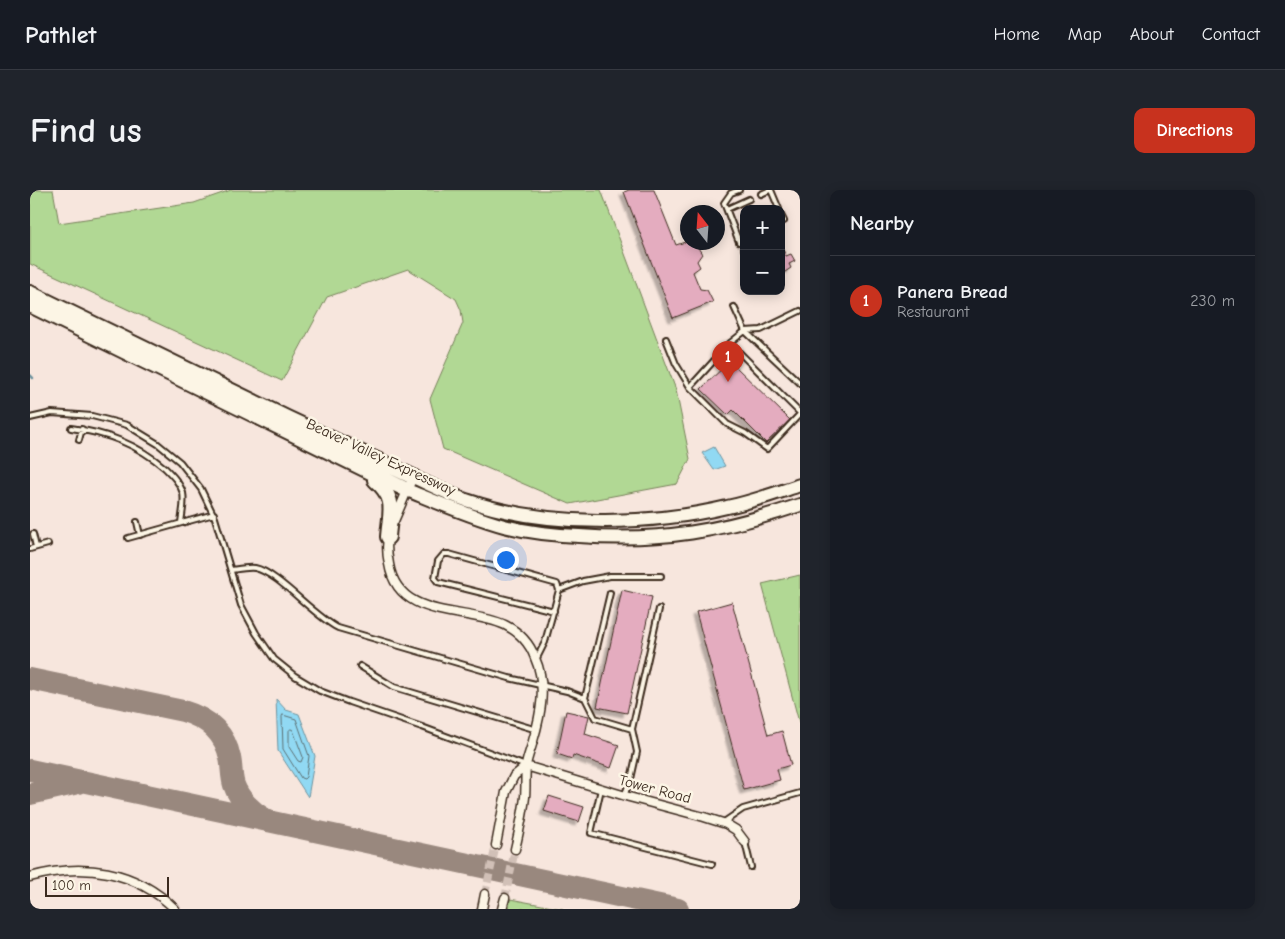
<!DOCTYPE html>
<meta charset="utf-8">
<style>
:root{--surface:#171b24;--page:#20242c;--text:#f1f3f6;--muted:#9ea1a6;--line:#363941;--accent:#c8321e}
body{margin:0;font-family:"Comic Neue",sans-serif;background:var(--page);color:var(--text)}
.controls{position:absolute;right:15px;top:15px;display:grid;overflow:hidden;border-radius:10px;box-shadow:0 2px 12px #0003}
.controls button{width:45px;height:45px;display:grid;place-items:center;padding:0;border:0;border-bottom:1px solid var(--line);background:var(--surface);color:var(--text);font:25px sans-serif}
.compass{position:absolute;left:650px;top:15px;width:45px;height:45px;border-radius:50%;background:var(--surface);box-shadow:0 2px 12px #0003;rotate:343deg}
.scale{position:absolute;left:15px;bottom:12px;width:124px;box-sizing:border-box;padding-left:5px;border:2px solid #3b2a1e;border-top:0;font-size:14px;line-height:18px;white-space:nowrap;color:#3b2a1e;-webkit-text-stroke:4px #fcf5e5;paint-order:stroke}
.you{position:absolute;left:475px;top:369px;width:18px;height:18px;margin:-12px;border:4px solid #fff;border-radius:50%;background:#1a73e8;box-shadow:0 0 0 8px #1a73e833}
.badge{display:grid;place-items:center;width:32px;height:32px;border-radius:50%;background:var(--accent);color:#fff;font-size:16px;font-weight:700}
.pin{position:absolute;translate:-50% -41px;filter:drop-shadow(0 1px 2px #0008)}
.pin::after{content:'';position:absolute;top:26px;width:18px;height:15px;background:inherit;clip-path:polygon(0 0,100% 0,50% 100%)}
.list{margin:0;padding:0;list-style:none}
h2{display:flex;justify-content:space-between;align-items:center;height:65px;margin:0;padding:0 20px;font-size:21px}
h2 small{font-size:16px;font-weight:400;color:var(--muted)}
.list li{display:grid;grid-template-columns:32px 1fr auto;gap:15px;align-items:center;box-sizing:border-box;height:90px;padding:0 20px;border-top:1px solid var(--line)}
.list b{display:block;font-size:19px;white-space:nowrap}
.list p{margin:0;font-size:16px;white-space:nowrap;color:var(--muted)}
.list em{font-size:16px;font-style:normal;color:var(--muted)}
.map{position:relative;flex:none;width:770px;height:719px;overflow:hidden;border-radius:10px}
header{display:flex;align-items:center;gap:30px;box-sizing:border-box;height:70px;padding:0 25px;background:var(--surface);border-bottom:1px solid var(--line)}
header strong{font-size:24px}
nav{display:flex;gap:28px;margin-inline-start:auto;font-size:18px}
.intro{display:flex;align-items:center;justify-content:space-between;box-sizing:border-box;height:120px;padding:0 30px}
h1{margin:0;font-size:35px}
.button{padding:12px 22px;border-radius:10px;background:var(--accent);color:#fff;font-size:18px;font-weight:700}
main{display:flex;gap:30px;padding:0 30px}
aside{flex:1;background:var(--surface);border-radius:10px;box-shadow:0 2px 12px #0003}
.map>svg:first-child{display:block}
.green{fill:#b1d894;stroke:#768159}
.water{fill:#91d9f3;stroke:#6f939e}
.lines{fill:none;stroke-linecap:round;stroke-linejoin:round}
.shore{stroke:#5d7073;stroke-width:1}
.stream{stroke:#6f939e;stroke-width:2.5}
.taxiway{stroke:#99887e;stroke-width:22}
.building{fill:#e4acbf;stroke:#3b2a1e;filter:url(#shadow)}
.minor-tunnel{stroke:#d1c0b7;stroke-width:8;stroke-dasharray:8 4;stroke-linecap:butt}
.service-casing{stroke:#3b2a1e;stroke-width:8}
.minor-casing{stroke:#3b2a1e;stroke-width:11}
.trunk-casing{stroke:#3b2a1e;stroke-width:16}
.motorway-casing{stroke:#3b2a1e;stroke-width:18}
.service{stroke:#fcf5e5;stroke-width:4}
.minor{stroke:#fcf5e5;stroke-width:8}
.trunk{stroke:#fcf5e5;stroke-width:12}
.motorway{stroke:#fcf5e5;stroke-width:14}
.labels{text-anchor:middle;stroke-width:5;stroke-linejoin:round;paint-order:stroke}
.street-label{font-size:15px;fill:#3b2a1e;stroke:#fcf5e5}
</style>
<header>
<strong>Pathlet</strong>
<nav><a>Home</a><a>Map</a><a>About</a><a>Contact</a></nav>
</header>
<div class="intro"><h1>Find us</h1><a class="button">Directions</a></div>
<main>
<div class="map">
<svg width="770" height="719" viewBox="0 0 770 719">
<defs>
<filter id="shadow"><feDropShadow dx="-4" dy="4" stdDeviation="1" flood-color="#0004"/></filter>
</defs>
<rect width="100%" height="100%" fill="#f7e6dd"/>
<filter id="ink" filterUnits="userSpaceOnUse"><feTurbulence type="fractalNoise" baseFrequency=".02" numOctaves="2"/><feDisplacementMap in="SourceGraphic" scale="10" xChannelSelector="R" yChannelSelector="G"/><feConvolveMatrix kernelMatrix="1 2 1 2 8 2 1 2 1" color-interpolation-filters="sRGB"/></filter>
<g filter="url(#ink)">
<path class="green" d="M0,0H23L29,33L164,13L201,0H571L646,200L660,269L647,294L540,314L413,259L400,209L433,133L431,120L426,109L378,79L297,107L252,191L0,74Z
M770,385V536L732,394Z
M480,709L533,719H479Z"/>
<path class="water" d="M684,257L695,276L684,280L672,263Z
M246,509L256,520L269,524L285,566L278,607L248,561Z"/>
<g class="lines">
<path class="shore" d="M253,525L266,529L279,566L276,587L274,589L271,588L253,559L252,527Z
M261,539L263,540L273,567L271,572L268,571L259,557V541Z"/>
<path class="stream" d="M0,185L3,188"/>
<path class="taxiway" d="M0,489L153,521C177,528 195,542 200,568C202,576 201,586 204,595C209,609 222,622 235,629
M0,580L648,719
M0,604L48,593"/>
</g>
<path class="building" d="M599,0H624L646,55L658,51V52L667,56L672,64L667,71L670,77L663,82L670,99L677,100L683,112L643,128L594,2Z
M751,55L756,66L761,64L765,71L759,74L761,78L755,82L751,81Z
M700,171L760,230L736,253L703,220L698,225L671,199Z
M592,400L622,407L597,523L567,517Z
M702,412L738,545L752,541L761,575L747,579L750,590L714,600L666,422Z
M536,521L559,526L555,544L589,555L581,578L543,565L542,569L527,564Z
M519,606L554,617L549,632L514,621Z"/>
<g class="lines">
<path class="minor-tunnel" d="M455,704L466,655
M475,708L485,659"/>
<g class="service-casing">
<path id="service" d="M709,0L701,3L694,13L709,52
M741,0L749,19
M731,4L740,0
M697,19L719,9
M751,25L754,31
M714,54V59
M704,117L715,141L770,193
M636,149L646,174L660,197L697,234L715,243L737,259L770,224
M700,153L770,223
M660,197L700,153L715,141L731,140L770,121
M0,228L22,223L62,226L97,235L128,254L150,272L171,299L185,328L211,415L226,443L244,469L265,486L290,501L319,512L392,537L496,576
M41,238C77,243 107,254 135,278C142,285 150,293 153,303C155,313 152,323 151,333
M49,250L52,239
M107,332L110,345
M3,344L6,357
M98,348L184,324
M0,359L18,354
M201,380C208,379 218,377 225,378C247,382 284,426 308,438L479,488L537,501L555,508L565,528L602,539L607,562L601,589L594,606
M529,400L553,391L580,386H631
M506,470L515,452L529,400L527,394L419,364H414L408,371L405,388L408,392L524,421
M330,476L364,497L507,540
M555,508L580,403
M602,539L629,419
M571,599L561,643L682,674
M694,632L713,619L770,603
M715,652L721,677"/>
</g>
<g class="minor-casing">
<path id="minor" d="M364,331L383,287
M359,344C356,353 357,364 359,374C368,431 437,417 475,435C489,442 500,454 505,468C517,495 511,524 503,551C501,559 497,568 496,576C495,586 496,596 495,607C493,624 489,642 485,659
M496,576L599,607L674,627L696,634L706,640L715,652
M466,655L476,602L484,586L496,576
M0,687C53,672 105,680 145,719
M452,719L455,704
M472,719L475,708"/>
</g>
<g class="trunk-casing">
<path id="trunk" d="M383,287C401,295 420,305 439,311C516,337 618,336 697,317C722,312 746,303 770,295
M377,300C409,313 441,327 474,336C498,342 524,345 549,346C632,352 692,341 770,315"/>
</g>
<g class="motorway-casing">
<path id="motorway" d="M0,103L257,228L383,287
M0,115L377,300
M345,290C367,309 360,321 358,347"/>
</g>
<use href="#service" class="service"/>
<use href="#minor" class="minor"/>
<use href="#trunk" class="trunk"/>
<use href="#motorway" class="motorway"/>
</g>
</g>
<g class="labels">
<g class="street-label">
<text transform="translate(351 267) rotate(25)" y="5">Beaver Valley Expressway</text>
<text transform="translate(625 599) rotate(15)" y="5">Tower Road</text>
</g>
</g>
</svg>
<div class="controls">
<button>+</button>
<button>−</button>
</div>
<svg class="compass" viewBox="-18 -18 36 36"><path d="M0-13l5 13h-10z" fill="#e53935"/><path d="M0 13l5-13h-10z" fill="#9ea1a6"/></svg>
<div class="scale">100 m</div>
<div class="you"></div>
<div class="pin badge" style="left:698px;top:192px">1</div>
</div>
<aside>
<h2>Nearby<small></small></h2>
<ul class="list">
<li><span class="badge">1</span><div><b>Panera Bread</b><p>Restaurant</p></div><em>230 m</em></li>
</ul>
</aside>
</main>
